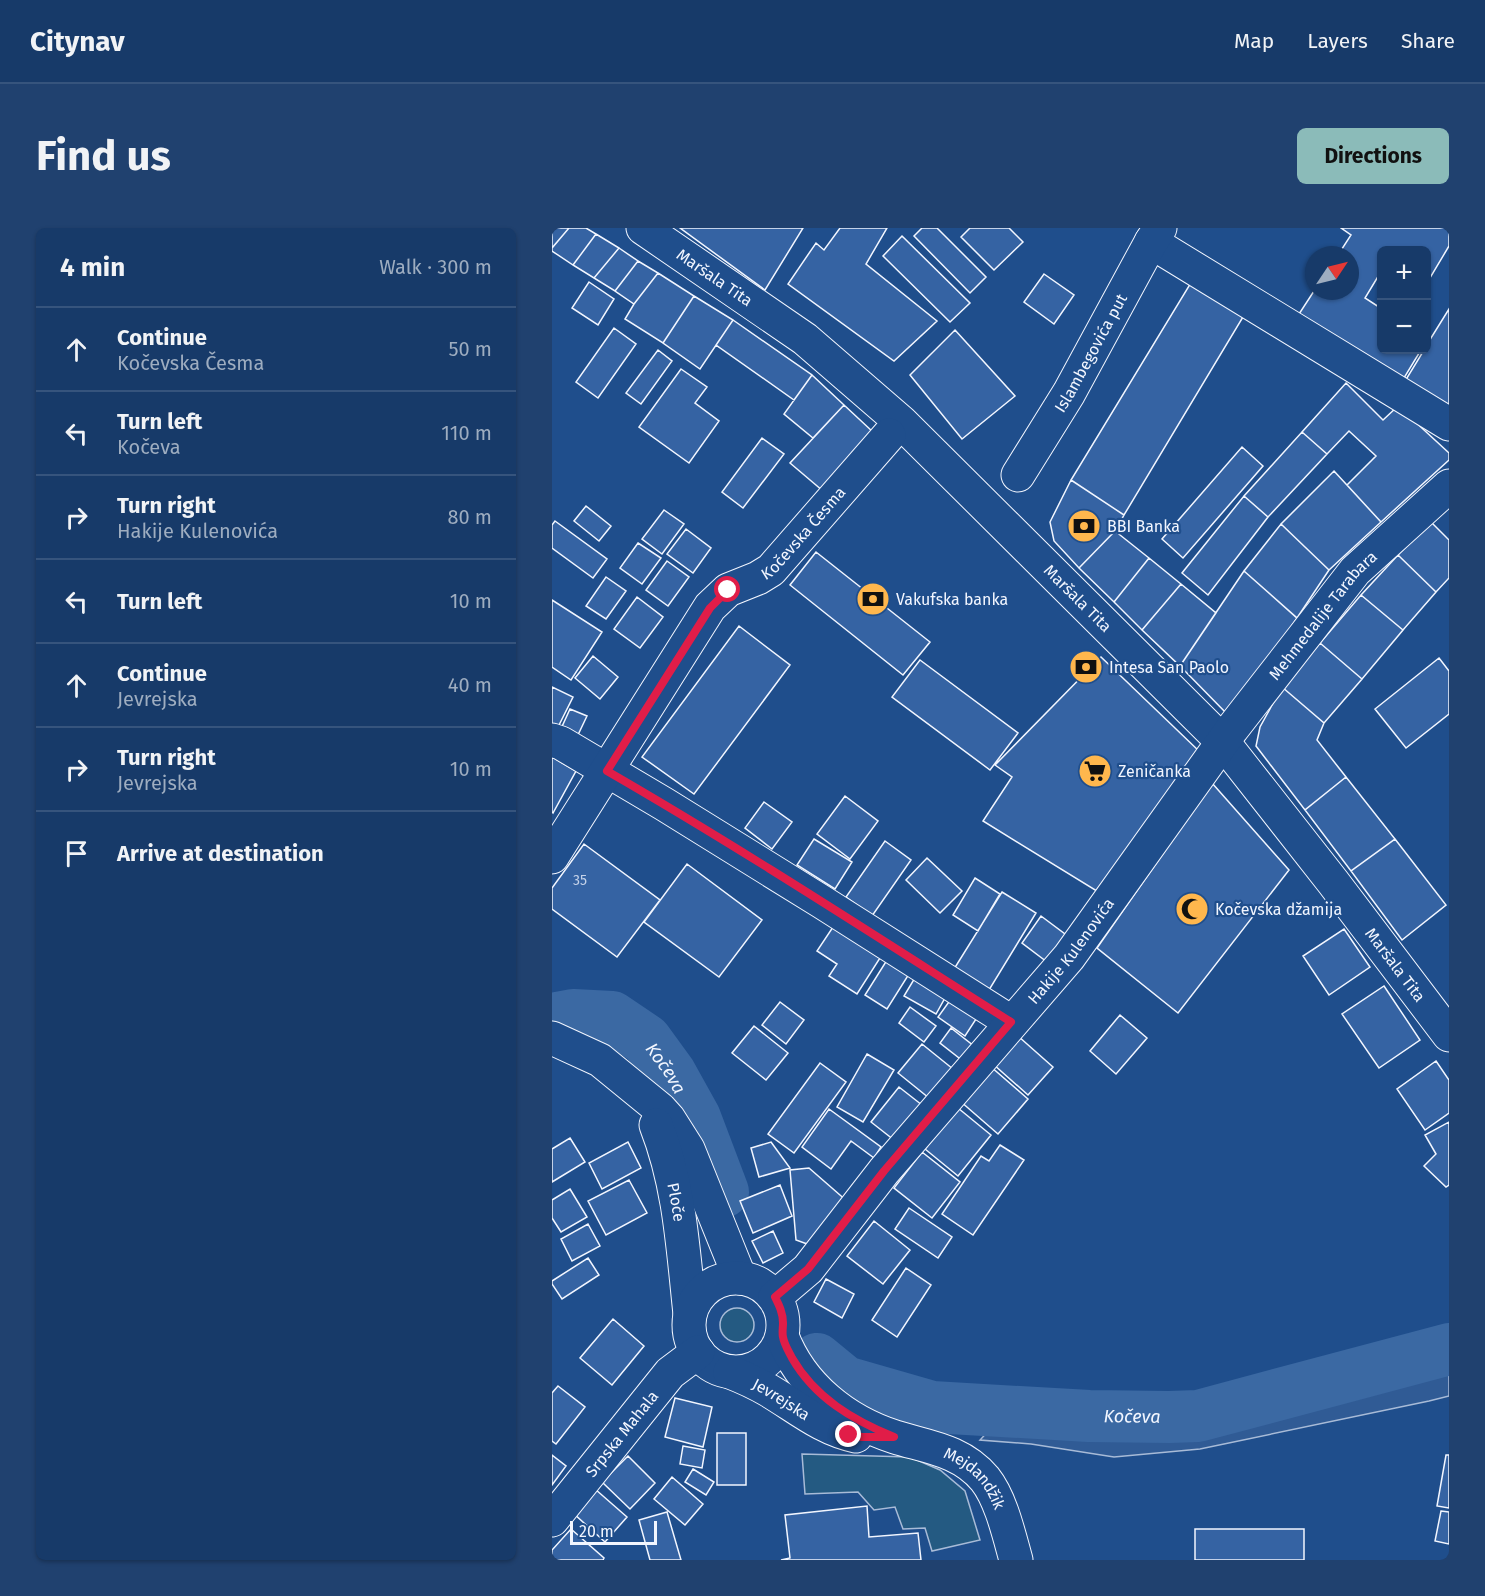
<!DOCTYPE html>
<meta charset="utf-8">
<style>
:root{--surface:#173a69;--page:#20416f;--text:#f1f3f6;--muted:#9eadc0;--line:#36547d;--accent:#8bbbb9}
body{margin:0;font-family:"Fira Sans",sans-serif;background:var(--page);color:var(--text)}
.controls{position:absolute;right:18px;top:18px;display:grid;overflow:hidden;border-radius:9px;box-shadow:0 2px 4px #0004}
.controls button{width:54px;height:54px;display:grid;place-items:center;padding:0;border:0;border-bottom:2px solid var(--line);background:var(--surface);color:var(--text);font:30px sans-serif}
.compass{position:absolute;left:753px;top:18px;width:54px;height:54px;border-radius:50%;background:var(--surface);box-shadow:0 2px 4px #0004;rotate:55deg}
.scale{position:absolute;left:18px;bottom:15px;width:87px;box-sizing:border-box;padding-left:6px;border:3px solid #f2f6ff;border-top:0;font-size:16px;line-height:21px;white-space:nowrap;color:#f2f6ff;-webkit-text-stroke:4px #1f4e8c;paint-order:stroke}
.stop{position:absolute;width:18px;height:18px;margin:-14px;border:4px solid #e11d48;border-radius:50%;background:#fff}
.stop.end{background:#e11d48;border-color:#fff;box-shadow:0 2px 6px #0008}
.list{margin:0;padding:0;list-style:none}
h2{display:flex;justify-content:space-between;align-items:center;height:78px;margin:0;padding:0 24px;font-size:26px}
h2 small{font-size:20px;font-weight:400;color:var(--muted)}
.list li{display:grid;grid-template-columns:39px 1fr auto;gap:18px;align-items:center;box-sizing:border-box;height:84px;padding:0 24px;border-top:2px solid var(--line)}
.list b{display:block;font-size:22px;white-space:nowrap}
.list p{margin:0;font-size:20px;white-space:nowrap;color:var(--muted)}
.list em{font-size:20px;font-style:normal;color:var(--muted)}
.icon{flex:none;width:33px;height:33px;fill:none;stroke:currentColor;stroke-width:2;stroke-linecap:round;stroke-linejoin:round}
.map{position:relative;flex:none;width:897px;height:1332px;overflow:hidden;border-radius:9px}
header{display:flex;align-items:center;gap:36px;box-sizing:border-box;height:84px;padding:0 30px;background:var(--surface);border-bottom:2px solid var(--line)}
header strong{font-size:28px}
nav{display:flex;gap:33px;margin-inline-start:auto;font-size:21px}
.intro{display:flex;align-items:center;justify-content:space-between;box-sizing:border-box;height:144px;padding:0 36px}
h1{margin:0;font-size:42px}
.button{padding:15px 27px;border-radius:9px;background:var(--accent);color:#111;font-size:21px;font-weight:700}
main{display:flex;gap:36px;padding:0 36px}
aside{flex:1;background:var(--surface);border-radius:9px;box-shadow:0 2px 4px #0004}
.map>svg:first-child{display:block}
.green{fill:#245a82;stroke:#a8bbd7;stroke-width:1.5}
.parking{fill:#305b95;stroke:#a8bbd7;stroke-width:1.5}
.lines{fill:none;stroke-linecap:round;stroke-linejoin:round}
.river{stroke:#3b69a3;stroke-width:52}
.building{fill:#3563a3;stroke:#f2f6ff;stroke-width:1.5}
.minor-casing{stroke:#f2f6ff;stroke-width:35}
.minor{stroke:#1f4e8c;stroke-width:33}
.route{stroke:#e11d48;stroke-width:8}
.labels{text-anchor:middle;stroke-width:4.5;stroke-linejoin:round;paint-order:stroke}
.number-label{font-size:14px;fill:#c3d1e8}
.street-label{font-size:16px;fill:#f2f6ff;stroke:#1f4e8c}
.poi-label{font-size:16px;fill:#f2f6ff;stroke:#1f4e8c;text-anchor:start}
.water-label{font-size:18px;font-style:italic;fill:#f2f6ff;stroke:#1f4e8c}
</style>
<header>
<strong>Citynav</strong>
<nav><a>Map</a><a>Layers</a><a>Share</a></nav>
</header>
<div class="intro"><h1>Find us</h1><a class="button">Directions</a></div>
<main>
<aside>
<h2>4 min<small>Walk · 300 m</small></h2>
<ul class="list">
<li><svg class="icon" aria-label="ahead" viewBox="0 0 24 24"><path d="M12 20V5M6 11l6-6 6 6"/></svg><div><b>Continue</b><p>Kočevska Česma</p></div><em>50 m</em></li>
<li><svg class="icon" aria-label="left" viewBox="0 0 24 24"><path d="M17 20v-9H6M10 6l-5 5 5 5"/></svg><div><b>Turn left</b><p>Kočeva</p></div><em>110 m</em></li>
<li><svg class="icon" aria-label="right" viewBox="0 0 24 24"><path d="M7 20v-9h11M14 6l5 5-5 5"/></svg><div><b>Turn right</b><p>Hakije Kulenovića</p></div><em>80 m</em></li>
<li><svg class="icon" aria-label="left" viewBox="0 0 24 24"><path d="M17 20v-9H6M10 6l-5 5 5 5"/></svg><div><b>Turn left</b></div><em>10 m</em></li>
<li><svg class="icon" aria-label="ahead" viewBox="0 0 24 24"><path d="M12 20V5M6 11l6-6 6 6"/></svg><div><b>Continue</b><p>Jevrejska</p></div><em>40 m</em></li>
<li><svg class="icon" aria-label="right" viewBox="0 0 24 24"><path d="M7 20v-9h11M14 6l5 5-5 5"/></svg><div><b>Turn right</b><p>Jevrejska</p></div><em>10 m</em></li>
<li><svg class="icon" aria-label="arrive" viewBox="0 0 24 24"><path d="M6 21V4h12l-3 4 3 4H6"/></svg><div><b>Arrive at destination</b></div></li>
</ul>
</aside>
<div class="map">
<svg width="897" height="1332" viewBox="0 0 897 1332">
<rect width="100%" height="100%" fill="#1f4e8c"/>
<path class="green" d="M168 1097a17 17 0 1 1 34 0a17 17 0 1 1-34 0Z
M250,1226L358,1229L388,1242L413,1263L428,1312L380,1323L373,1300L351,1301L343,1279L322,1282L306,1264L253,1266Z"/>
<path class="parking" d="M897,1136V1168L877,1173L648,1221L562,1229L479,1216L428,1212L456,1182L633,1201Z"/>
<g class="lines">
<g class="river">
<path id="s1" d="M0,791L21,787L60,789L94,812L118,845L143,890L171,964"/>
<path id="s2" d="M265,1131L293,1154L380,1179L537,1188L617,1189L646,1188L897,1121"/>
</g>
</g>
<path class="building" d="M0,0H17L0,20Z
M17,0H34L44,6L21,37L0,23V20Z
M128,0H251L213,62Z
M288,0H335L314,36L385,93L342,133L236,56L264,15L272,22Z
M370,0H385L434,49L418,65L362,8Z
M418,0H457L471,14L442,42L409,9Z
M789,0H895L897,1V18L875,55L874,22H830V42L813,70L830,81V122H869L852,150L747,86L762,63H798V27H786L799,7Z
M44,6L67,20L42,50L21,37Z
M350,8L418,75L398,94L331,28Z
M67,20L86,33L63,63L42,50Z
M86,33L106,45L82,76L63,63Z
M106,45L142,68L111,115L73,91L82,76Z
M492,46L522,67L502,96L472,74Z
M643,48L694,84L572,287L519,252Z
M37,54L62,71L46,97L20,80Z
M142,68L181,92L148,141L111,115Z
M897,81V184L850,158L872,122H874V118Z
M181,92L260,147L242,172L164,117Z
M62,100L84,116L46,170L24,154Z
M403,102L463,168L410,211L358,147Z
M106,122L120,133L89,176L74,165Z
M129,141L155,159L143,175L167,193L137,235L87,199Z
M260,147L292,177L261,210L232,186Z
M794,155L831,192L846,178L897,225V232L829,294L795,257L824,228L797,203L775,226L750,204Z
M292,177L321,204L271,263L238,235Z
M750,204L775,226L716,289L692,268Z
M210,210L232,226L191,280L170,264Z
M690,219L711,238L631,330L610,311Z
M782,243L829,294L777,342L729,296Z
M519,252L572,287L563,303L527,340L502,313L498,294Z
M692,268L716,289L656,367L630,345Z
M34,278L59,298L47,313L22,293Z
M112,282L132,296L110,326L90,311Z
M3,293L55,331L41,350L0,320V297Z
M878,293L897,312V350L884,364L846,327Z
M729,296L777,342L745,390L692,343Z
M134,301L159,320L141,345L115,326Z
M563,303L597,330L562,374L527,340Z
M86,315L109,330L90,356L68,340Z
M264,324L378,414L351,447L238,357Z
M846,327L884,364L851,402L809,367Z
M597,330L629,356L590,402L562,374Z
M115,333L137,349L116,378L94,362Z
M692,343L745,390L680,491L628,438Z
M54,349L74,363L54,391L34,378Z
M629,356L664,385L628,438L590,402Z
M809,367L851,402L810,451L768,415Z
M85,369L111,389L88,420L62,401Z
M0,372L50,404L19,452L0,439Z
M187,398L238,437L142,566L90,529Z
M768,415L810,451L772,495L730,459Z
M41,428L66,449L48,471L23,450Z
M549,429L648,524L548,665L431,593L460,549L443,537Z
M887,430L897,443V486L854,520L823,481Z
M368,432L466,505L438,542L340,469Z
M0,459L21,469L2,507L0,506Z
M730,459L772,495L765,512L794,549L753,582L704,518L708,499Z
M18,481L35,488L24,511L8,503Z
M0,529L24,543L1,585L0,584Z
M794,549L843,611L799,643L753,582Z
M660,555L737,642L626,785L545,720Z
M293,568L326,593L298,631L265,606Z
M212,574L240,594L220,621L193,600Z
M262,611L300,634L283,661L245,637Z
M843,611L894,677L850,712L799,643Z
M333,613L359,632L320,688L294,669Z
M32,616L108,672L65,729L0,681V660Z
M375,630L410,663L388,685L354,652Z
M135,636L210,692L167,749L92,694Z
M423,650L448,666L426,703L401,687Z
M450,664L484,685L437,762L402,741Z
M489,688L517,709L499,737L470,715Z
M281,699L328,730L305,766L277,748L285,736L265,723Z
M792,701L818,739L777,767L751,728Z
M335,732L357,746L335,781L313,767Z
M367,743L398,761L384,786L352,768Z
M832,758L868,812L827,840L790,786Z
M399,771L426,788L413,808L386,789Z
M228,774L252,792L234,816L210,797Z
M358,779L384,798L372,814L347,795Z
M568,787L595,810L564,846L538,823Z
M202,798L236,825L214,852L180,825Z
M399,800L427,822L416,837L388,815Z
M466,808L501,839L476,867L441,836Z
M370,816L401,841L377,870L346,845Z
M315,826L342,842L311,894L285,879Z
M884,833L897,852V885L873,902L845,861Z
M268,835L294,854L242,925L216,906Z
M438,838L476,871L446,906L408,873Z
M347,859L370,877L342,912L319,894Z
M406,880L439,907L406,948L373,921Z
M277,881L329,919L322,930L299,913L279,941L250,919Z
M897,894V957L894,959L872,938L884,926L873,907Z
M18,910L33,934L0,954V921Z
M76,914L89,940L50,961L37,935Z
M219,914L238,940L207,949L199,920Z
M448,917L472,932L421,1007L390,986L429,928L437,933Z
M370,924L408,954L380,990L342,960Z
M257,940L296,974L258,1017L244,1012L238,942Z
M77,952L95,985L54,1007L36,973Z
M228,957L240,988L201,1005L188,973Z
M18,961L35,989L9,1004L0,990V972Z
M357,980L400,1009L386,1030L343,1001Z
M322,993L358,1022L331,1056L295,1028Z
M36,996L48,1018L20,1033L9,1011Z
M221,1003L231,1025L211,1035L200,1013Z
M36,1030L47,1047L10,1071L0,1056V1053Z
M354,1040L379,1057L345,1109L320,1092Z
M274,1051L302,1066L290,1090L262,1074Z
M61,1091L92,1118L60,1157L28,1130Z
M6,1158L33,1179L4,1216L0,1213V1165Z
M123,1170L160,1179L151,1219L113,1209Z
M165,1205H194V1257H165Z
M131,1218L153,1222L150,1240L128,1236Z
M0,1227L14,1238L0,1257Z
M894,1227H897V1280L885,1278Z
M76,1228L103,1255L78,1281L50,1254Z
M141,1241L162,1254L154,1267L133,1254Z
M120,1249L151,1276L133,1297L102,1271Z
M43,1261L75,1289L53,1314L21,1285Z
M315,1278L317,1309L366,1305L369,1332H229L238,1330L233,1287Z
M889,1283L897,1284V1316L883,1313Z
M115,1284L129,1332H98L87,1292Z
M19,1301L52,1330L51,1332H0V1322Z
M643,1301H752V1332H643Z"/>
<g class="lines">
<g class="minor-casing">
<g id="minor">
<path id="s3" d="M91,0L253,111L349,194L671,514L781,654L897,807"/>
<path d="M599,14L897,196"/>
<path id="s4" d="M466,247L517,165L599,14L608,0"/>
<path d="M0,512L9,515L112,576L270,674L459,794"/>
<path id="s5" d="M0,629L158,379L176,362L206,350L219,342L337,207"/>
<path d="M0,810L48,832L108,881L117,891L136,921L188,1050"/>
<path id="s6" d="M104,897C128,958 131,1022 138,1086"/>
<circle cx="184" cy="1097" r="47"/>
<path id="s7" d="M223,1069L256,1041L332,943L517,729L680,501L803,343L897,258"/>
<path id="s8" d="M230,1108C249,1158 293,1193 343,1209C375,1219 409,1222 433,1251C449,1271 457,1307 464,1332"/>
<path id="s9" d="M178,1144C191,1149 204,1155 216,1162C245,1179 270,1201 304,1208"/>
<path id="s10" d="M0,1292L118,1145L146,1124"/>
</g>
</g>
<use href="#minor" class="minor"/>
</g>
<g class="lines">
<path class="route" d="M176,362L158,380L55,543C192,622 325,709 459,794L332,943L256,1041L223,1069C227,1077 231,1085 231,1095C231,1100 230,1105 231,1109C232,1116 237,1124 240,1130C263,1170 301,1192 342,1209H310L297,1207"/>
</g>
<defs>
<g id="bank-disc" transform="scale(1.725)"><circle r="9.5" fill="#ffb74d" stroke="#1f4e8c"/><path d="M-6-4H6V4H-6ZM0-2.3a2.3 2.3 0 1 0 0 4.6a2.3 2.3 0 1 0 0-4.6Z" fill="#111"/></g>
<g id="supermarket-disc" transform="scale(1.725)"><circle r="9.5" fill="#ffb74d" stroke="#1f4e8c"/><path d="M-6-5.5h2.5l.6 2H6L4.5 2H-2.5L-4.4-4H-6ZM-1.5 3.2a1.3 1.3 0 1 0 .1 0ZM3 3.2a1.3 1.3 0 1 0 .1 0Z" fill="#111"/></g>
<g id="mosque-disc" transform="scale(1.725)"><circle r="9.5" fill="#ffb74d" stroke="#1f4e8c"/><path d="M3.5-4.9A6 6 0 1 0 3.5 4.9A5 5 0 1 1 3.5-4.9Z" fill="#111"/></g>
</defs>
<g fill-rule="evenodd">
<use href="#bank-disc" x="532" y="298"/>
<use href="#bank-disc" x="321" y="371"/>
<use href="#bank-disc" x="534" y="439"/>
<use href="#supermarket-disc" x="543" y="543"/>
<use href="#mosque-disc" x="640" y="681"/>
</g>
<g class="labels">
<g class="number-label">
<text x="28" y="657">35</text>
</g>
<g class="street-label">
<text dy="6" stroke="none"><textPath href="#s3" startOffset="87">Maršala Tita</textPath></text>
<text dy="6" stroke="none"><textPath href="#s4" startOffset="142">Islambegovića put</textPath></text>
<text dy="6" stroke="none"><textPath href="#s5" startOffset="417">Kočevska Česma</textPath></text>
<text dy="6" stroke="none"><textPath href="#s3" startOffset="573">Maršala Tita</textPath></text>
<text dy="6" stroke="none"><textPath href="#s7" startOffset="876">Mehmedalije Tarabara</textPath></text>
<text dy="6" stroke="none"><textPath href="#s7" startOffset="456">Hakije Kulenovića</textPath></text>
<text dy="6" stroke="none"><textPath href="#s3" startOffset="1059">Maršala Tita</textPath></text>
<text dy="6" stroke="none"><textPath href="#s6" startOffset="80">Ploče</textPath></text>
<text dy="6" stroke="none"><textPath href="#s9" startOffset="58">Jevrejska</textPath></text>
<text dy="6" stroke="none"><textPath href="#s10" startOffset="111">Srpska Mahala</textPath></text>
<text dy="6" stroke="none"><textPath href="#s8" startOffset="250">Mejdandžik</textPath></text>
</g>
<g class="poi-label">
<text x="555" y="304">BBI Banka</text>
<text x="344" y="377">Vakufska banka</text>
<text x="557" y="445">Intesa San Paolo</text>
<text x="566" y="549">Zeničanka</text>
<text x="663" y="687">Kočevska džamija</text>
</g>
<g class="water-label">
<text dy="6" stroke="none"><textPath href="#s1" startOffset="136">Kočeva</textPath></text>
<text dy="6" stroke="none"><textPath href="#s2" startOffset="327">Kočeva</textPath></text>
</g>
</g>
</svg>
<div class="controls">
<button>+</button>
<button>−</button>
</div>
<svg class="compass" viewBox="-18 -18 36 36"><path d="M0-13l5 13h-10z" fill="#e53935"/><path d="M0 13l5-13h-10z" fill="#9eadc0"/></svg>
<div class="scale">20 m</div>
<div class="stop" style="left:176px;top:362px"></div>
<div class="stop end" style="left:297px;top:1207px"></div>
</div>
</main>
